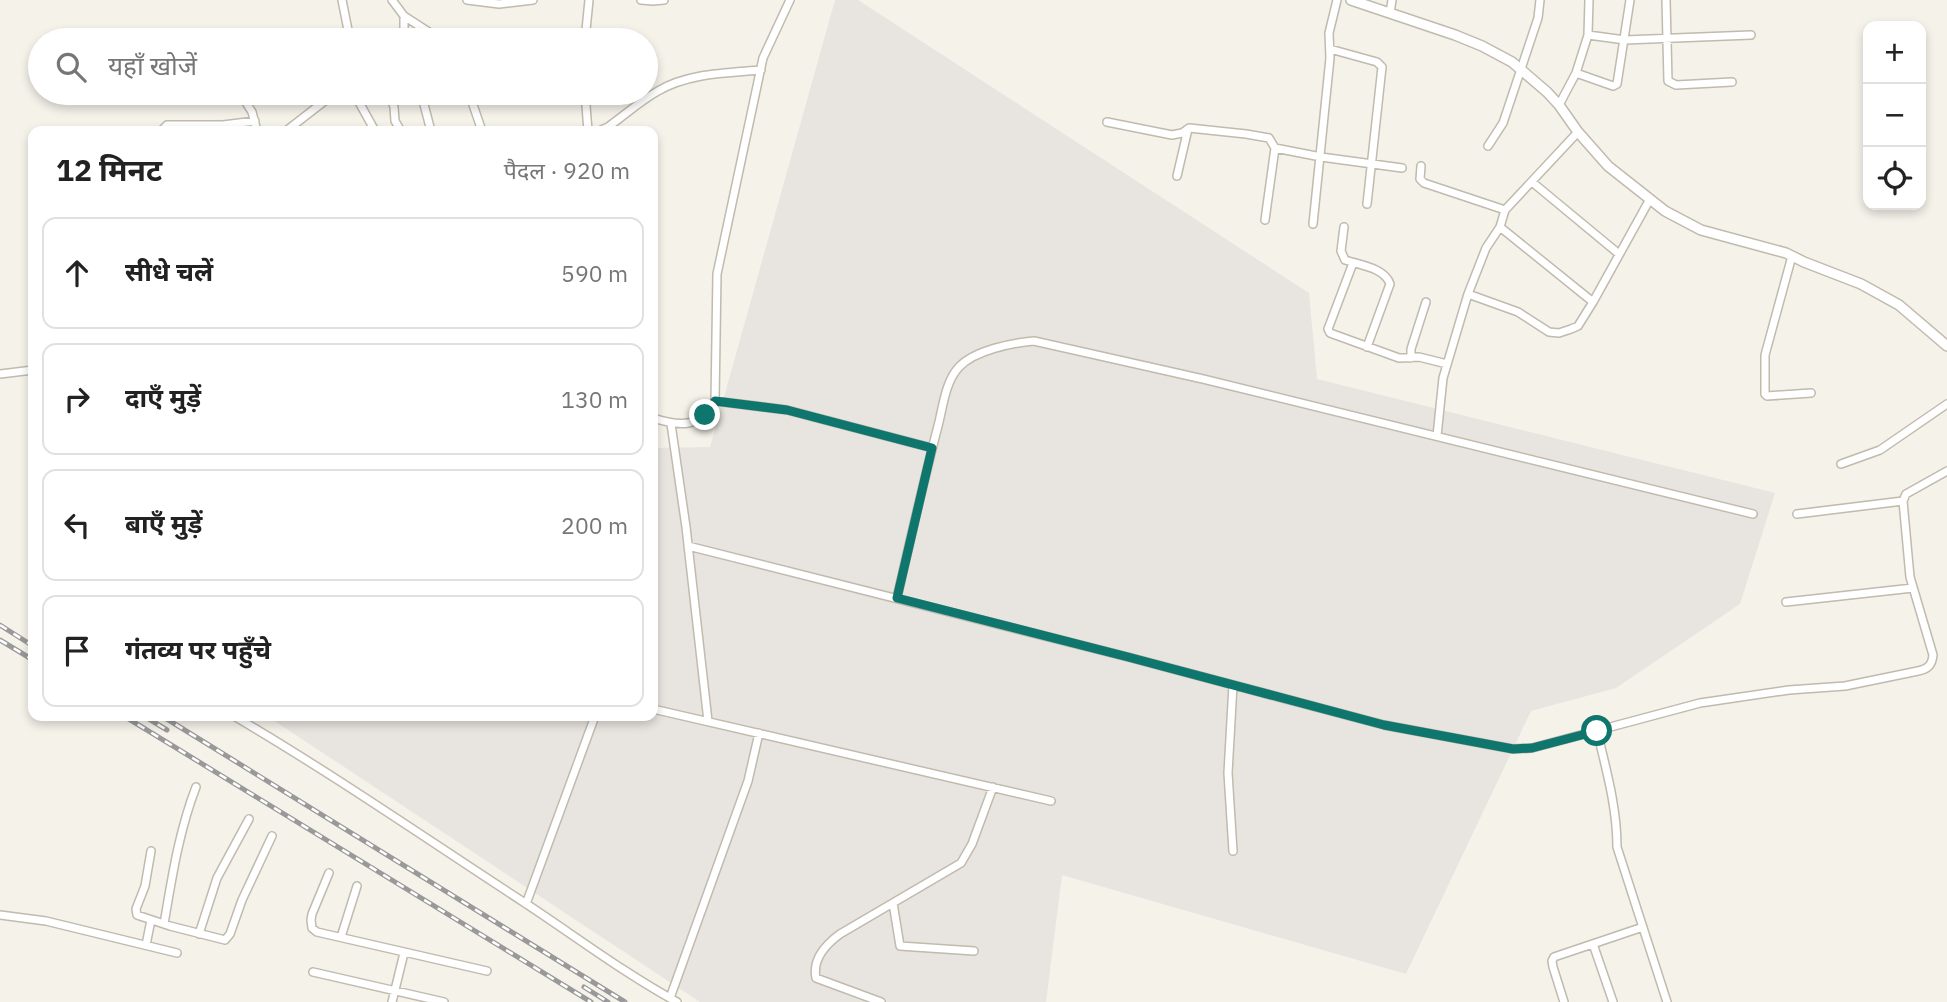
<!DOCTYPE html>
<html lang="hi">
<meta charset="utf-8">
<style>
:root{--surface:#fff;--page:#f6f6f6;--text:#222;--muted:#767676;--line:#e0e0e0}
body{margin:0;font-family:"IBM Plex Sans","Noto Sans Devanagari",sans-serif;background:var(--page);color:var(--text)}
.controls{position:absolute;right:21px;top:21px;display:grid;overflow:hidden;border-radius:14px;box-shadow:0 4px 10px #0003}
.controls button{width:63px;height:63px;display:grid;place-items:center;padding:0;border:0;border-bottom:2px solid var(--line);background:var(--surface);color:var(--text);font:35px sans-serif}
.stop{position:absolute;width:21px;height:21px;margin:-16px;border:5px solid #0f766e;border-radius:50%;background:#fff}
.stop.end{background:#0f766e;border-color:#fff;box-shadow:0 2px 7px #0008}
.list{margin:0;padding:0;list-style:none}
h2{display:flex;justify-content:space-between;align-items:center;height:91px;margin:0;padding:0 28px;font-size:30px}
h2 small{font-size:23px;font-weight:400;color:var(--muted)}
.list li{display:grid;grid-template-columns:46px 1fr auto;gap:21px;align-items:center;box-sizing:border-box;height:112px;margin:0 14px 14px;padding:0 14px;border:2px solid var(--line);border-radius:14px}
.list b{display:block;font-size:26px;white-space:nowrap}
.list em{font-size:23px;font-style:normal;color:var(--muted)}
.icon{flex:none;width:38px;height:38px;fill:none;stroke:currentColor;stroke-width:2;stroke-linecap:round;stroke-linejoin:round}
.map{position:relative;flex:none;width:1947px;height:1002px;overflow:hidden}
.search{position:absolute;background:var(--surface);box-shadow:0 4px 10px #0003;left:28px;top:28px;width:630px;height:77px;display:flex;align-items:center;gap:18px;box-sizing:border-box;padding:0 24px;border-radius:38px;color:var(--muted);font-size:26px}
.panel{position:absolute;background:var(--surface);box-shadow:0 4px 10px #0003;left:28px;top:126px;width:630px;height:595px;border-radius:14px}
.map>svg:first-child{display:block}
.industrial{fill:#e8e4df}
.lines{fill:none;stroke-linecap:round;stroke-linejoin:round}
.minor-casing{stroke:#c1baad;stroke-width:10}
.tertiary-casing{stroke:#c1baad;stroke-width:12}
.minor{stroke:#fff;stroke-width:7}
.tertiary{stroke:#fff;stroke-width:9}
.rail-casing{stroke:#999;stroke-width:5}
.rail{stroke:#fff;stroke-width:2.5;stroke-dasharray:8;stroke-linecap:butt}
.route{stroke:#0f766e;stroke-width:9}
</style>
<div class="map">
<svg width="1947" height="1002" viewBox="0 0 1947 1002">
<rect width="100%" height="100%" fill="#f5f2ea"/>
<path class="industrial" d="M835,0H858L1309,293L1317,379L1775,493L1740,604L1616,688L1531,711L1406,974L1062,875L1046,1002H700L267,716H653V448L710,447Z"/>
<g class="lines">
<g class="minor-casing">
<path id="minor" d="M342,0L350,40
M392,0L404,16L441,40
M467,0L499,4L533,0
M641,0L653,1L664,0
M1666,0L1668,81L1676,85L1732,82
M1390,13L1392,0
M404,16V30L407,40
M1588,35L1625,40L1751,35
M585,40L589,0
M1330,49L1377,62L1382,67L1367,204
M1576,73L1613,86L1617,84L1630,0
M240,93L252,112L257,131
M354,93L375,131
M389,93L394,107L395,121L401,131
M421,93L431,131
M469,93L482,131
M585,93L588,131
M1559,105L1576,73L1588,35L1589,0
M1107,122L1172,135L1182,133L1189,128L1246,134L1269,138L1275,148L1321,157L1402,168
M161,131L167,125H223L255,121
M286,131L335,93
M599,131L608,127C625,115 640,101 658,91C688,73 727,73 761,70
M1488,146L1503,123L1538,18L1540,0
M1421,166L1420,179L1424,183L1505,210
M1177,176L1188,129
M1532,182L1619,254
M1265,220L1275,148
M1313,224L1330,58L1329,33L1337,0
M1344,227L1341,251L1345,260C1360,265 1385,268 1390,284L1367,347
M1500,227L1593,302
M1792,256L1765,355V394L1767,396L1811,393
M1353,263L1328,329L1330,333L1399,358L1419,357L1447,364
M1468,294L1518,312L1549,332L1559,333L1571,329L1578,326L1593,302L1650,199
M1411,358V349L1426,302
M0,374L33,370
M715,401L787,410L932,448
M653,418C678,426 701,429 715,401L717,274L763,58L790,0
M671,424L686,527L708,721
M1437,436L1443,378L1468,294L1486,248L1500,227L1505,210L1578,132
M1841,464L1880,450L1947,404
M1797,514L1903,501
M688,546L1128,657L1384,725L1513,749L1532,748L1700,703L1789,690L1845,686L1918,671C1928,669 1932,665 1933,655L1910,577L1903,501L1906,494L1947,471
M897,598C910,541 923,483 938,426C943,407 945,382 959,367C975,350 1012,343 1034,341L1203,379L1753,514
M1786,602L1913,588
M1233,685L1228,773L1233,851
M653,709L1051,801
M234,716C333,774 428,840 525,903C575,936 624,973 677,1002
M1597,731C1606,769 1617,807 1617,847L1667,1002
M151,851L145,886L136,909L137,915L170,926L225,940L230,934L242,900L272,836
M329,873L312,914L311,920L312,928L317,932L487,971
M893,903L900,946L974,951
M526,904L595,716
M0,915L46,921L177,953
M164,924C172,877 179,831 196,787
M199,934L217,878L249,819
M341,937L357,886
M1593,944L1613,1002
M146,945L151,920
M313,972L444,1002
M670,998L748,781L759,733
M392,1002L404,953
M881,1002L816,978C812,959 825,945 840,934L961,863L972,844L993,787
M1564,1002L1553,967L1552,961L1554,957L1643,927"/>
</g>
<g class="tertiary-casing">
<path id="tertiary" d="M1351,0L1455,35L1482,46L1512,62L1547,92L1559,105L1578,132L1608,166L1665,211L1701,230L1786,253L1804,262L1861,284L1899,305L1947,346"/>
</g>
<use href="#minor" class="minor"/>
<use href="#tertiary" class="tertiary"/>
<g class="rail-casing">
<path id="rail" d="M0,625L33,646
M0,640L33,660
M124,716L591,1002
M144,716L167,730
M162,716L625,1002
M584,987L608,1002"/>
</g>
<use href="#rail" class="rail"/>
</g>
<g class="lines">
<path class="route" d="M705,415L715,401L787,410L932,448L897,598L1128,657L1384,725L1513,749L1532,748L1597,731"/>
</g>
</svg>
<div class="controls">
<button>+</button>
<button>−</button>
<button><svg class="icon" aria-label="locate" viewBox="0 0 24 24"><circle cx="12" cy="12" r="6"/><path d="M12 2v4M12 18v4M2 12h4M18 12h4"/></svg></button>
</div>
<div class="stop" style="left:1597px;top:731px"></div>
<div class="stop end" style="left:705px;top:415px"></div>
<div class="search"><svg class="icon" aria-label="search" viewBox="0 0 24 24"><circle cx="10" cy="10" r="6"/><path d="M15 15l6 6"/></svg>यहाँ खोजें</div>
<section class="panel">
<h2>12 मिनट<small>पैदल · 920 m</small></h2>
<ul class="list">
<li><svg class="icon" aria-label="ahead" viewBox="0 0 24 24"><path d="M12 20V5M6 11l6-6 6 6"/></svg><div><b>सीधे चलें</b></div><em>590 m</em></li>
<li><svg class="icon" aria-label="right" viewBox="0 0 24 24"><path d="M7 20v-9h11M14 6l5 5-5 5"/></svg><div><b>दाएँ मुड़ें</b></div><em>130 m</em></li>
<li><svg class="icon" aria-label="left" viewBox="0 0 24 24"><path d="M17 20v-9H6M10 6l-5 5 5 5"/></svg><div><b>बाएँ मुड़ें</b></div><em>200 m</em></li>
<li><svg class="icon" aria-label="arrive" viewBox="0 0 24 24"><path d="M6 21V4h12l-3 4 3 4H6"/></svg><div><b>गंतव्य पर पहुँचे</b></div></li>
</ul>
</section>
</div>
